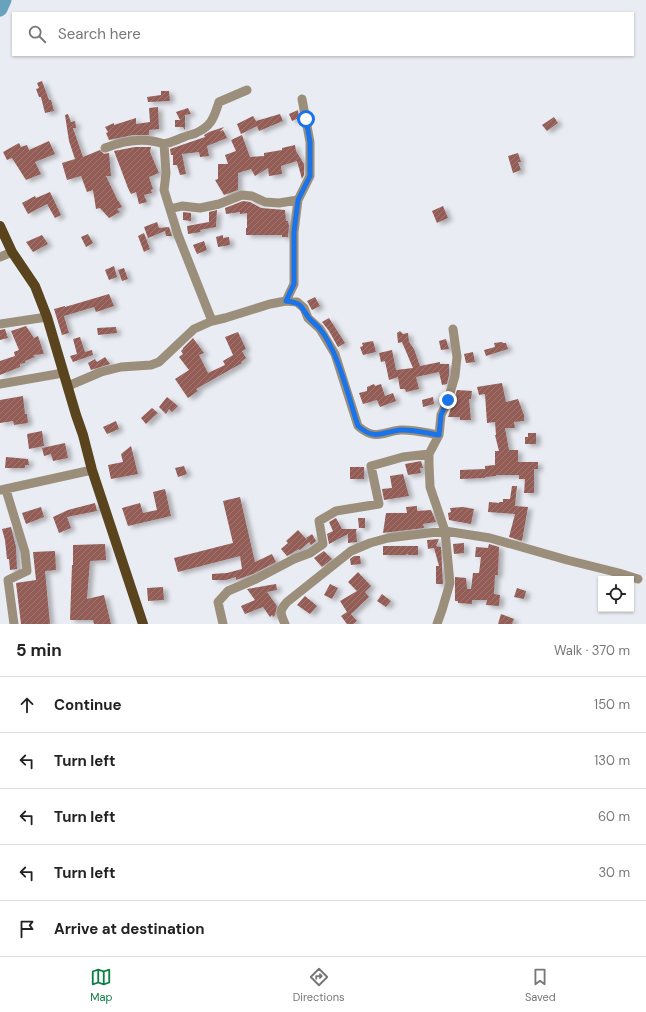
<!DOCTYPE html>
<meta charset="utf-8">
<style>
:root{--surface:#fff;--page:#f2f2f2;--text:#222;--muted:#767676;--line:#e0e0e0;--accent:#0b8043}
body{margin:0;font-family:"DM Sans",sans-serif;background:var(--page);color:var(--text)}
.controls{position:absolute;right:12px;bottom:12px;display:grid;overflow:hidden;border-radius:0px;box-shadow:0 1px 3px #0004}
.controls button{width:36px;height:36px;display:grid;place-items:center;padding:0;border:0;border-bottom:1px solid var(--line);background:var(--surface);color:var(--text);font:20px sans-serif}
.stop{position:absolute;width:12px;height:12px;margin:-9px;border:3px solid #1a73e8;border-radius:50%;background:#fff}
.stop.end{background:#1a73e8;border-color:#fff;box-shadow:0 1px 4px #0008}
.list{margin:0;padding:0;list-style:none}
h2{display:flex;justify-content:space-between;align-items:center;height:52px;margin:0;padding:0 16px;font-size:17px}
h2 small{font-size:13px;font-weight:400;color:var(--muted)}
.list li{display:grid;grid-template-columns:26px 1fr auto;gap:12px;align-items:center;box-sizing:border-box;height:56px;padding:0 16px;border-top:1px solid var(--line)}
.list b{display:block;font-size:15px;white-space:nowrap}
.list em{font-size:13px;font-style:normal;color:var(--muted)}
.icon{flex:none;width:22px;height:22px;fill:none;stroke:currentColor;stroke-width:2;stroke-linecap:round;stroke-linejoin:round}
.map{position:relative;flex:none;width:646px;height:624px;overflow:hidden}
.search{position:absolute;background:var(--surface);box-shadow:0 1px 3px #0004;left:12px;right:12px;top:12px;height:44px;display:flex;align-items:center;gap:10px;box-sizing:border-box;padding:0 14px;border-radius:0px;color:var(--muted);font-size:15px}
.sheet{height:332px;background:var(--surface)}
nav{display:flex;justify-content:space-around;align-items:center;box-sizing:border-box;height:56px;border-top:1px solid var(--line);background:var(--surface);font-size:11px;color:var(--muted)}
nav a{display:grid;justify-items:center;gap:2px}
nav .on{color:var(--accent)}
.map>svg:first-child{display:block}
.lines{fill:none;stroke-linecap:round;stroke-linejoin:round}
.river{stroke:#68a2bd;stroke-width:15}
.building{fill:url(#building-hatch);filter:url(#shadow)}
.minor{stroke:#9b8f7b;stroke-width:9}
.major{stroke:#59441d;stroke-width:10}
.route{stroke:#1a73e8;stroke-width:5}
</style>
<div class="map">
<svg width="646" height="624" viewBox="0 0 646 624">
<defs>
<pattern id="building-hatch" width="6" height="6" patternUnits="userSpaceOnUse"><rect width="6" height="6" fill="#935c55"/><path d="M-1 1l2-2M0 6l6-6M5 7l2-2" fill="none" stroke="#9f7874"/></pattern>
<filter id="shadow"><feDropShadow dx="4.5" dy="2.5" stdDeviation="2" flood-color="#0004"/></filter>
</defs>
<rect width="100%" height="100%" fill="#eaecf3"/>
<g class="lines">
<path class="river" d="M0,9L4,0"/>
</g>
<path class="building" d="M42,81L49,100H51L54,111L45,113L41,97H39L36,89L39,88L37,83Z
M161,91H169L170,101L148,102L147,97L161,95Z
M158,107L159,129L149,130V135H133L109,140L106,133L108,132L105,127L114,123V125L136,118V124L150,122L149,108Z
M188,108L191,114L185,115V130L183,127H175V120H180L176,112Z
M298,110L299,118L292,121L289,114Z
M68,114L71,122L75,121L76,128H73L83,157L100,150L104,154L109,153L111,176H106L118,201V200L122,207L117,209L120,212L109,218L100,208L96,209L93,190L87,192L81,176L67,180L62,163L75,159L69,141L65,115Z
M280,114L283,121L259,131L257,126L241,134L237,124L253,116L256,121Z
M554,117L558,123L547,131L542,125Z
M224,127L219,132L223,130L227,138L207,146L209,156L200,157L199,152L182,154L186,174L180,175L177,165H173V155H171L170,149L205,137L204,135L209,132Z
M242,135L250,157L264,156V153L282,150V148L295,145L296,151L304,164V175L302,179L297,161L281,166L282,174L269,176L268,168L255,176L251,169L238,173V190L224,195L215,180L218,179V164H228L225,155L236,151L231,140Z
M49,141L55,154L35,162L41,174L26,180L12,158L7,160L3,152L19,143L21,147L27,145L29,150Z
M135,147H151L150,152L159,173L149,177L153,189L151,190L152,193L144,195L147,202L139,204L136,192L131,194L128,188L114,151Z
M518,153L521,162H518L521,170L513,173L508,156Z
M50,192L61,215L55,218L47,204L28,214L22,203L35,196L36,198Z
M243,201L250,202L261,208L285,210L286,221H288L289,226L288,237H282V235H246V228H247V213L240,214V212L226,214L225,208Z
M443,206L448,218L437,223L432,211Z
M217,210L216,227L200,230L201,232L188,234L187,226L209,222V212Z
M183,212L191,213V221L183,220Z
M157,222L159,228L169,227L172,236H166L165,231L148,238L144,227Z
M144,233L150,249L144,252L138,236Z
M88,234L93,243L86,247L81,237Z
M42,235L48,244L33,252L26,242Z
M223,235V238L229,237L230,245L218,247L216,237Z
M204,241L207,250L197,254L193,245Z
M114,266L117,277L109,280L105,270Z
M124,268L128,279L122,281L118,270Z
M109,294L114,306L96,312L94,307L64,316L69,333L62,335L54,309L65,306V307Z
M315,297L320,306L312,310L307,301Z
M329,318L345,343L338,347L329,331L322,322Z
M26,326L34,338L38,336L44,354L33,355L35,357L25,361V363L20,364V367L0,375V361L15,356L14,352L19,350L11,331Z
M116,327L117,333L98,335L97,328Z
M5,329L8,338L0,340V330Z
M400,331L403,334L408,333L409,342L414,349L420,366L440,362V364H449V375L447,384L442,385L439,372L416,377L419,389L406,392L405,389H400L398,377L389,380L385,361L381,362L379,353L392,350L396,370L413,368L402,342L398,343L397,333Z
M238,332L246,349L242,351L246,358L241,362L242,363L196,389L198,391L188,398L175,379L189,370L179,357L183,354L181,351L183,349V348L193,338L204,353L199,355L208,373L225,365L223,361L233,355L225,337Z
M80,337L85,352L92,350L93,355L73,362L70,356L77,354L73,339Z
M446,339L449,349L441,350L439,341Z
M373,341L376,352L363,355L360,347L363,346L362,343Z
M502,342L503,343H506L508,349L486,356L484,350L495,347L494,343Z
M473,352L475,362L466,363L464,354Z
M105,357L110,364L91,370L88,363L95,359L97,362Z
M502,383L506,402L518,399L524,415V421L514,422L515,428H505L509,450H518V462H538V469H534V493H524L525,479H519V475H496V476L485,477V478L460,479V470L485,469V466L495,465V451H499L495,435H496L495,422L487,423L485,394L479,395L477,387Z
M374,384L375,386L381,384L385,396L393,393L396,401L380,407L377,400L363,404L359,393L367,391V387Z
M457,390L472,391L471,399H469L471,420H460V417H448Z
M23,396L25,414H27L28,423L14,425L13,421L0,423V400Z
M167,397L178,406L172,412L169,409L166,414L159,407Z
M433,397L434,404L423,407L422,400Z
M152,408L158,413L146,424L141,418Z
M116,421L119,429L107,434L103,427Z
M42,431L44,446L29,449L27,434Z
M528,433H536V444H525V437H528Z
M65,443L68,458L53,461L51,454L44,456L42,448Z
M131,446L138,474L111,479L108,465L123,462L121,454Z
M6,457L28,459L29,465H25V468H5Z
M421,461L423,468H420L421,473L408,475L405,464Z
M184,466L187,474L178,477L175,468Z
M350,467H364V479H350Z
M403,474L409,496L384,500L382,489L392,488L390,476Z
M512,486H517L515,506L528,507L522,541L509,537L515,514L488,512L489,502L499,503V502H503V499H510Z
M165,489L171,516L128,526L122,508L140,503L143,513L157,510L153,492Z
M240,497L255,562L272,554L276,562L253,574L236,580V577L226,580H212V574L227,573L242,569L240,556L178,572L174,558L233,543L223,501Z
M95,503L97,511L67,517L71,528L59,533L53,517L68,510Z
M417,506V511L431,510L436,522L423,524L424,528L383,533L386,513H407L406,507Z
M41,507L44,517L26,524L22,513Z
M463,507L474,509L471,524L449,520L448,513L451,512L450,508Z
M336,518L342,529H357L356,530L357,542L348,543V534L329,544L327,534L333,531L329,522Z
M358,518H365V528H359Z
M11,527L16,547L17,569L10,570L9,559H7L5,540L2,529Z
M298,530L308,541L306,538L312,534L316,541L311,545L309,542L300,550L299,549L287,556L281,549L288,543L286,541Z
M439,539L436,546L441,547L443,584H436V566H439L434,548L428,549L427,540Z
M464,543V553L454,554L453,544Z
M105,544L106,560L90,561L87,599L104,595L111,624H94L93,620H70L72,565H73V545Z
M489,544L499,547L498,575H495L494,594L500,595L499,606L486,605L487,600H472V604L458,603V601H455V577L466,578L467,589H471L473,573H479L481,557H475L476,547L488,548Z
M383,546H418V555H409L407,554L406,555H383Z
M55,551L56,570L45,571L50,624H21L16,583L36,580L33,552Z
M324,551L332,559L322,567L314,558Z
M354,556H360L361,564L351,565L350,559Z
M358,572L371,586L365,592L369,597L351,614L357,621L353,624H347L341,616L347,612L340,601L357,591L348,582Z
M276,584L277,590L267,592L277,606L275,615L273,617L272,615L270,617L263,607L245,614L241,606L255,600L247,589Z
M330,584L338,588L332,599L324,595Z
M163,587L164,600L148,601L147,588Z
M517,588L526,591L524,599L514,597Z
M382,594L391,601L386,607L377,601Z
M305,596L317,606L310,614L297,605Z
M501,614L514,619L512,624H498Z"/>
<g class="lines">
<path class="minor" d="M105,148C123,141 145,137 164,144
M170,209L182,206L200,208L219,204L242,195L252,196L265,202L279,203L298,200L310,176V142L302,99
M0,257L12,252
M286,301L294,284V232L298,200
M212,321L178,235L164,190L166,173L164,144C173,142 176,140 184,137C188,135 192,135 196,133C212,126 214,117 219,102L247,90
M0,324L47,317
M0,384L63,373
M68,386L101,372L121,367L151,365L159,362L194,329L212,321L225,318L270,304L286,301L297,302L304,308L308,318L320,329L335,354L358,426C375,441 382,432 400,430C413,429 426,433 439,435
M1,490L92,470
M6,490L25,552L27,571L8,580L14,624
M223,624L218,602L228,591L256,579L294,559L310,553L323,544L319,521L336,511L379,504L371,466L403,457L429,454
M285,624C280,613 279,611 287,602L351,551L370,543L388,538L445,531L490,538L567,560L619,573L638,579
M437,624L442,610L450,583L445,531L430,487L429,464V454L439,435L441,415L448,400L455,376L457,357L453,329"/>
<path class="major" d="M0,226L12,252L35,286L47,317L76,415L83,435L92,470L143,624"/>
</g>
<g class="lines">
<path class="route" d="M306,119L310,142V176L298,200L294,232V284L286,301C304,303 300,307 309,318C312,322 317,325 320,329C338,351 349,399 358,426C375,441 382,432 400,430C413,429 426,433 439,435L441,415L448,400"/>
</g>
</svg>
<div class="controls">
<button><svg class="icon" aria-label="locate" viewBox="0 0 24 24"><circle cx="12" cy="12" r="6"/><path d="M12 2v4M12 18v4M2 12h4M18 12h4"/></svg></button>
</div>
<div class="stop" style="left:306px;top:119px"></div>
<div class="stop end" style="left:448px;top:400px"></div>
<div class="search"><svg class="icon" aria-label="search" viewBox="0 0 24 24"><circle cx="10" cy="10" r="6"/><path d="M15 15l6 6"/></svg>Search here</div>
</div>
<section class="sheet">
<h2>5 min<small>Walk · 370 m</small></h2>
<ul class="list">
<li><svg class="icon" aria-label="ahead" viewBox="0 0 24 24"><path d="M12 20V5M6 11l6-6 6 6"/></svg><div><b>Continue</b></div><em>150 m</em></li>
<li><svg class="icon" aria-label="left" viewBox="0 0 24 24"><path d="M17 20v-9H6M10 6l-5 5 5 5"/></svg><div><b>Turn left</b></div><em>130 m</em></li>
<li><svg class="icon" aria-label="left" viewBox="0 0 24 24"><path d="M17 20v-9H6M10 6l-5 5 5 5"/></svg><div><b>Turn left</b></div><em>60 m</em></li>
<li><svg class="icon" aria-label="left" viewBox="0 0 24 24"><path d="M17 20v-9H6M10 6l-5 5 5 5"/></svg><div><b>Turn left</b></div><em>30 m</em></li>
<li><svg class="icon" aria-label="arrive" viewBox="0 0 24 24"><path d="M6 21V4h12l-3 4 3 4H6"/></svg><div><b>Arrive at destination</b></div></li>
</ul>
</section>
<nav>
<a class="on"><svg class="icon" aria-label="map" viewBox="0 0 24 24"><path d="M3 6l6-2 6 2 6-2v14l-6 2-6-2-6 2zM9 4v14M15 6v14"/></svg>Map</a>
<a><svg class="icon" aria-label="directions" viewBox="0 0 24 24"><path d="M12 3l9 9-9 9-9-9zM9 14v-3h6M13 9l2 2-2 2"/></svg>Directions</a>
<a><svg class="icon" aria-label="saved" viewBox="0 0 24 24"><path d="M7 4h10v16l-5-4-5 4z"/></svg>Saved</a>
</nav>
